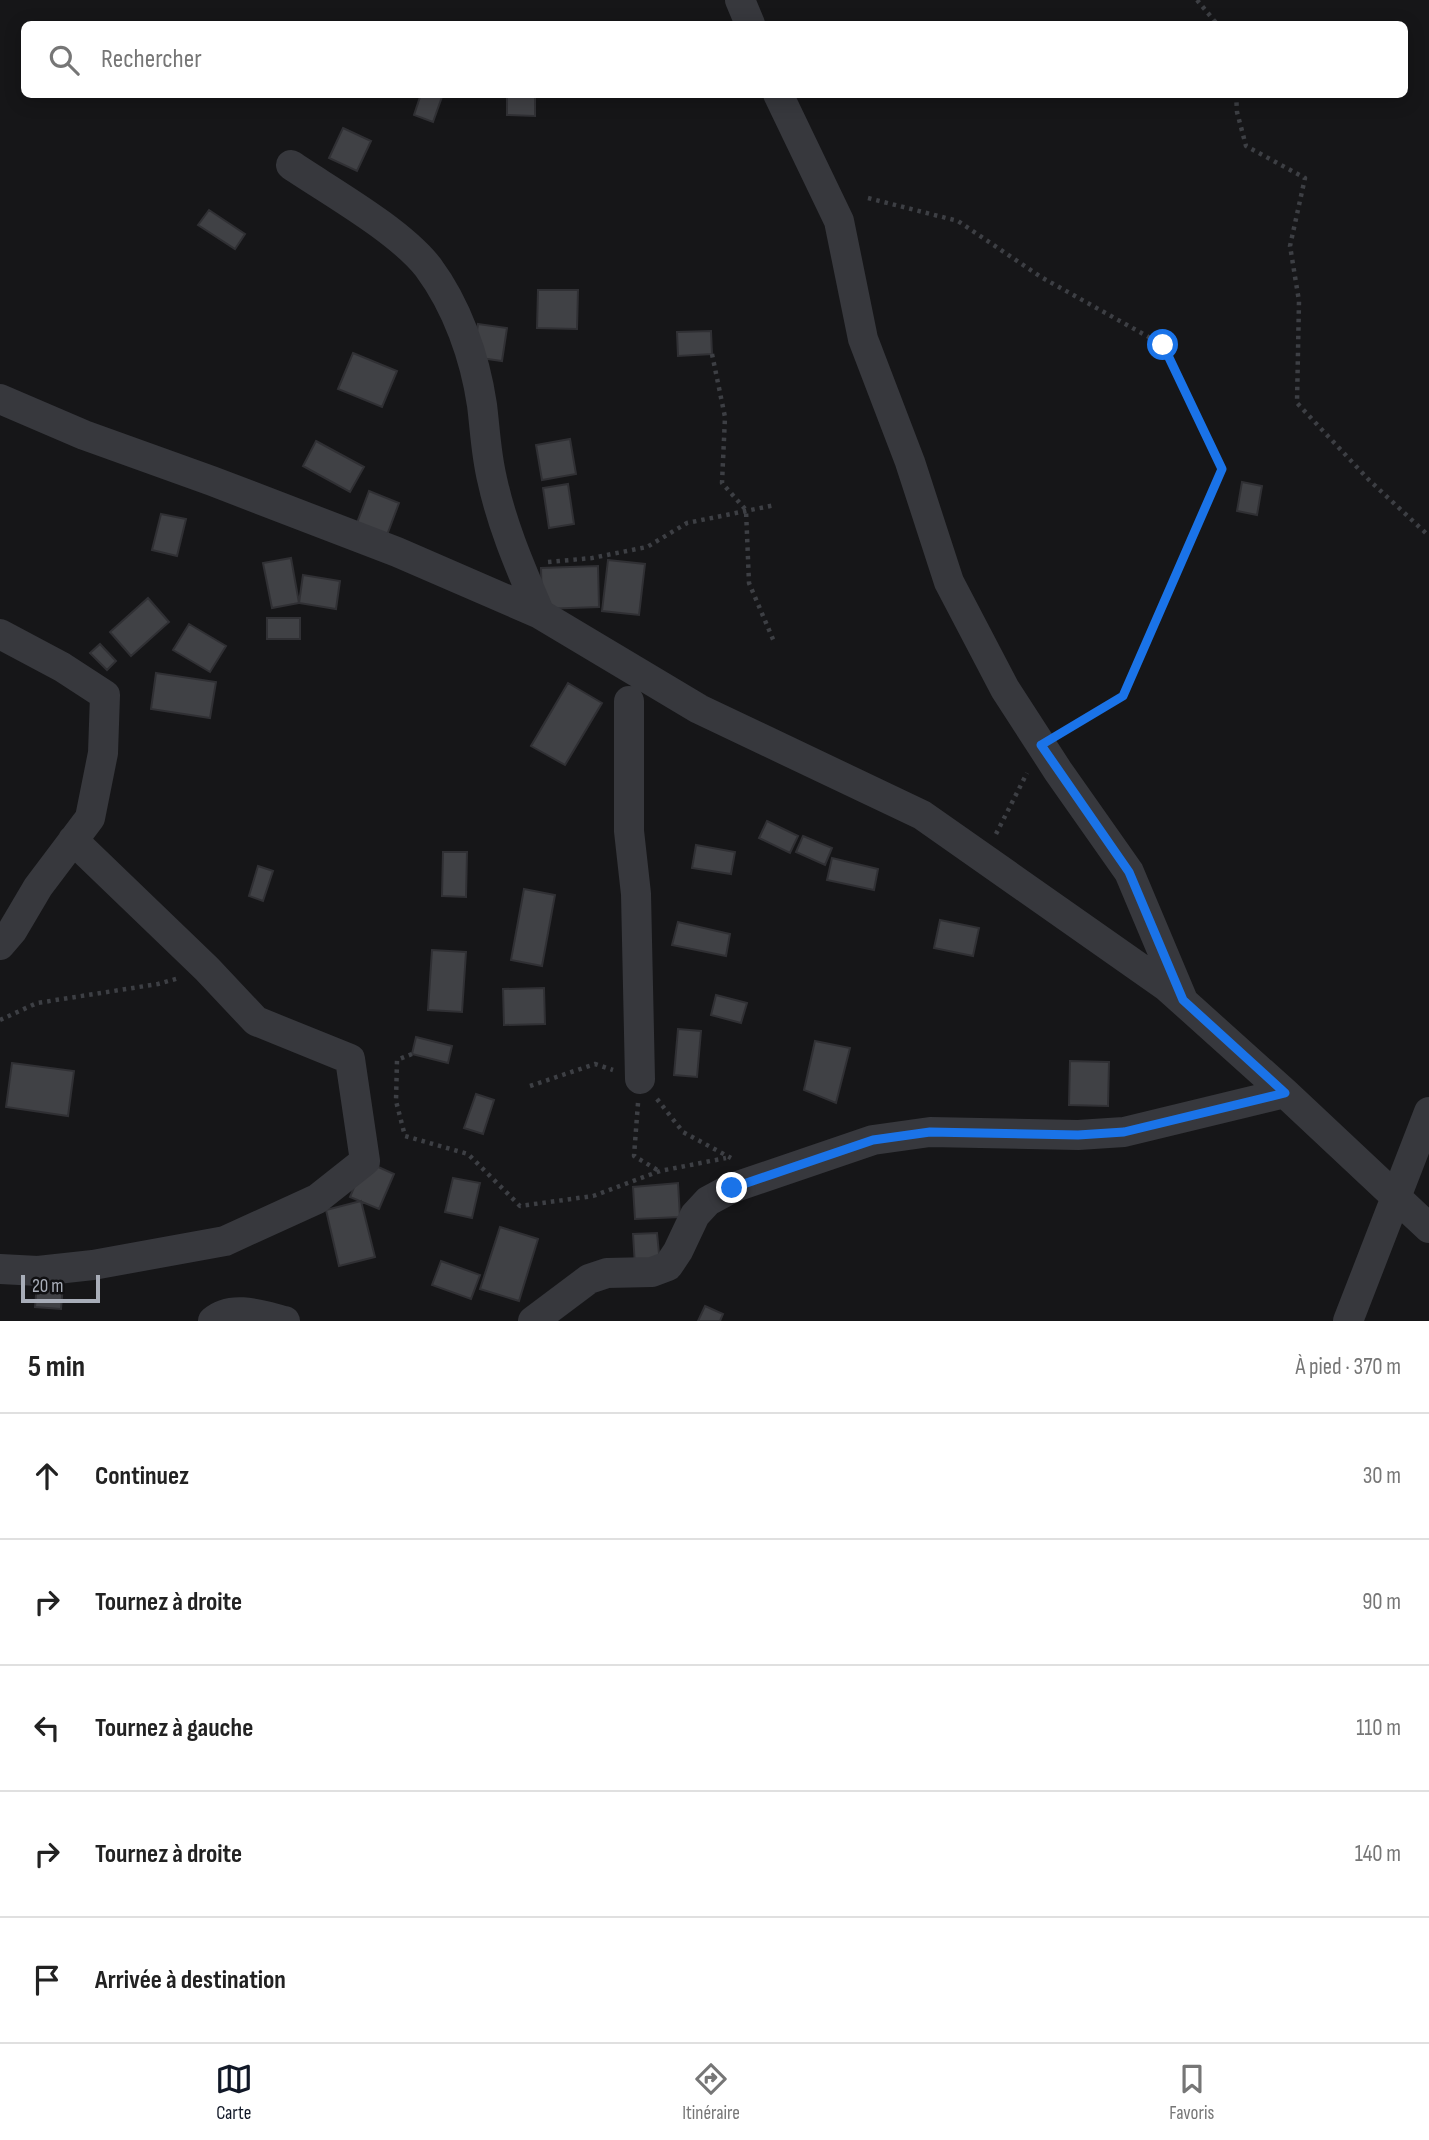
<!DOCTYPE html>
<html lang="fr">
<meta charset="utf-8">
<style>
:root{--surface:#fff;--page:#f6f6f6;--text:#222;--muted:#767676;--line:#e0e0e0;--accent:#111827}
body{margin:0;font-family:"Sofia Sans Condensed",sans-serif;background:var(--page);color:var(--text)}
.scale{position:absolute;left:21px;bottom:18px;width:79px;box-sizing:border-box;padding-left:7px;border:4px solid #a8adb8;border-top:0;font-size:19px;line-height:24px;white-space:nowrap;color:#a8adb8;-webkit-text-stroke:5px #111113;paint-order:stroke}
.stop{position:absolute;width:21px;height:21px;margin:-16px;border:5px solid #1a73e8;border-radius:50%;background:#fff}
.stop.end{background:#1a73e8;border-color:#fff;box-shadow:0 2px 7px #0008}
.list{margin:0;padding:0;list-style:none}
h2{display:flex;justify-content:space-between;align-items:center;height:91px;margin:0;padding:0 28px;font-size:30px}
h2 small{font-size:23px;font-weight:400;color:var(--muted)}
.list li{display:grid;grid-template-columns:46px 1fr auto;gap:21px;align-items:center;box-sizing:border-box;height:126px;padding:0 28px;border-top:2px solid var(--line)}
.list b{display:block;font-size:26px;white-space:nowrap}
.list em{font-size:23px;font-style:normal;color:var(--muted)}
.icon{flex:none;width:38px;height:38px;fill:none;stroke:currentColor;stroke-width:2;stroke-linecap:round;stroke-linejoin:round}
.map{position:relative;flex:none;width:1429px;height:1321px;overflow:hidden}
.search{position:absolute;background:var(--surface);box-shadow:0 4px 18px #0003;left:21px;right:21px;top:21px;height:77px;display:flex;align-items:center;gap:18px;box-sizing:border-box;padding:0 24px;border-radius:10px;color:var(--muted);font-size:26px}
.sheet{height:721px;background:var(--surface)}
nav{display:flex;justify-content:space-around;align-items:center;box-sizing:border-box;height:98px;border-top:2px solid var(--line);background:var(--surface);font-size:19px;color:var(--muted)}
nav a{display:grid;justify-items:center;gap:4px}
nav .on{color:var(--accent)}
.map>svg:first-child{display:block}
.building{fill:#404145;stroke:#303034;stroke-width:2}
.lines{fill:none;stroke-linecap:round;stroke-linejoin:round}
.path{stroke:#3d3f44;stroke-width:4.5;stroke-dasharray:3.5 5;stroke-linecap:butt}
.minor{stroke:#37383d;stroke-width:30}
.route{stroke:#1a73e8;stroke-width:9}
</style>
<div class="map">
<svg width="1429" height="1321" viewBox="0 0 1429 1321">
<rect width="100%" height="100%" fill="#161618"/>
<path class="building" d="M421,94H443L433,122L414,115Z
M507,94H535V116L507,115Z
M343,128L371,141L357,171L329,158Z
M209,210L245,234L235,249L198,225Z
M538,290H578L577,329L537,328Z
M478,324L507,328L502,361L473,357Z
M711,331L712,354L678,356L677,332Z
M353,353L397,371L382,407L338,389Z
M570,439L576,474L542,480L536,445Z
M316,441L364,467L350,492L303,466Z
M1242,482L1262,486L1257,515L1237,511Z
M568,484L574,524L549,528L543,488Z
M369,491L399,503L387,535L357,523Z
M161,514L186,519L177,556L152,550Z
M291,558L299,603L272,608L263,563Z
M608,560L645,564L639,615L602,611Z
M598,566L599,607L542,609L541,568Z
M303,575L340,581L336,609L299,603Z
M148,598L169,622L131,656L110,632Z
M267,618H300V639H267Z
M189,624L226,646L210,672L173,650Z
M100,644L116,661L107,670L90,653Z
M156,673L216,682L210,718L151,709Z
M568,683L602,703L565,765L531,746Z
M767,821L798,836L790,853L759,838Z
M803,836L832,848L825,865L796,852Z
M696,845L735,852L731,874L692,868Z
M443,852H467L466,897L442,896Z
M832,858L878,869L874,890L827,880Z
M258,866L273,871L263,901L249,896Z
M524,889L555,895L542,966L511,960Z
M940,920L979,928L973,956L934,948Z
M678,922L730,934L726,956L672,945Z
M432,950L466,952L462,1012L428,1010Z
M544,988L545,1024L504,1025L503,989Z
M716,995L747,1003L741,1023L711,1015Z
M678,1029L701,1031L697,1077L674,1075Z
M416,1037L452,1046L448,1063L412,1054Z
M815,1041L850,1048L836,1103L804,1090Z
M1070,1061L1109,1062L1108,1106L1069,1105Z
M12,1063L74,1071L68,1116L6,1107Z
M476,1094L494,1100L483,1134L464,1128Z
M365,1161L394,1174L379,1209L350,1197Z
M453,1178L480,1183L472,1218L445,1212Z
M678,1183L680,1217L635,1219L633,1187Z
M361,1201L375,1257L339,1266L326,1210Z
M500,1227L538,1239L519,1301L480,1289Z
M657,1233L660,1264L635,1266L633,1234Z
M441,1261L480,1275L471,1299L432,1285Z
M38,1271L64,1273L61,1309L35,1307Z
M705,1306L723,1314L720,1321H698Z"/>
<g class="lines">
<path class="path" d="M1197,0L1217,24
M1236,94L1237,112L1246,146L1305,178L1290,246L1299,301L1297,403L1369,480L1429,536
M868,198L958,221L1041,277L1163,345L1222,469L1123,696L1064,732
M712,354L725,417L722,483L746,510L749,583L775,644
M548,562L592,558L647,547L687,523L775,505
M996,834L1027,773
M0,1020L37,1003L158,984L179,978
M412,1054L397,1060L396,1101L405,1136L468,1154L520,1206L593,1196L660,1171L726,1158
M530,1086L595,1064L613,1070
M657,1099L683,1132L731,1158
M638,1103L634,1156L659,1171"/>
<path class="minor" d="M740,0L750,24
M778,94L839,221L863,339L910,462L949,582L1005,689L1058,771L1129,872L1182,998
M291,165C331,192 399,230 428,267C457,306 475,357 482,405C485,429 486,454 492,479C502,526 521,569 540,614
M0,399L84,435L212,481L397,552L540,614L699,709L922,815L1167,987L1285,1093L1429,1228
M0,634L62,667L105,695L103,753L90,818L38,887L12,931L0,945
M629,701V831L636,894L640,1079
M0,1269L38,1271L93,1265L225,1241L317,1199L365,1161L350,1059L256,1021L207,969L73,840
M213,1321C232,1304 264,1316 285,1321
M533,1321L589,1279L607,1273L652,1272L668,1266L678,1251L695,1215L708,1201L732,1188L873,1140L930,1132L1078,1135L1124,1132L1285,1093
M1348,1321L1429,1112"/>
</g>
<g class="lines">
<path class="route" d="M732,1188L873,1140L930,1132L1078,1135L1124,1132L1285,1093L1183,1000L1129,872L1041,745L1123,696L1222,469L1163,345"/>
</g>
</svg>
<div class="scale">20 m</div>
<div class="stop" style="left:1163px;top:345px"></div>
<div class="stop end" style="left:732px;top:1188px"></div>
<div class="search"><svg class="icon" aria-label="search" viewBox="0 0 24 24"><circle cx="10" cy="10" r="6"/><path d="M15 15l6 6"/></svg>Rechercher</div>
</div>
<section class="sheet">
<h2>5 min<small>À pied · 370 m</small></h2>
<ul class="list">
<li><svg class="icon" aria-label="ahead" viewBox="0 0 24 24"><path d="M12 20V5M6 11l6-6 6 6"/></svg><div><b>Continuez</b></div><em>30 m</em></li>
<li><svg class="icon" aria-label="right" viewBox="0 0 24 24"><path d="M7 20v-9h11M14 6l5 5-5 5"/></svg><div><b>Tournez à droite</b></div><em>90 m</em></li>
<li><svg class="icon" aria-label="left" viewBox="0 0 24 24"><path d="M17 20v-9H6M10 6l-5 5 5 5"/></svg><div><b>Tournez à gauche</b></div><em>110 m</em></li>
<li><svg class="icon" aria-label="right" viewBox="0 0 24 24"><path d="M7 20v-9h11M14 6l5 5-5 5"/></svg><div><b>Tournez à droite</b></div><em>140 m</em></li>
<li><svg class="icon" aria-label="arrive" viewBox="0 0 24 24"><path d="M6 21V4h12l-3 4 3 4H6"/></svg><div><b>Arrivée à destination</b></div></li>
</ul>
</section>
<nav>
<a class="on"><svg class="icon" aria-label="map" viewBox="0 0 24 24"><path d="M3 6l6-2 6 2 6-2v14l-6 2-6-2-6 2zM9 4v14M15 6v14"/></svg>Carte</a>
<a><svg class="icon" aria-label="directions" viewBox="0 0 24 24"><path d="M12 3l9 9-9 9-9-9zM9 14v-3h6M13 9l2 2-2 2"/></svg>Itinéraire</a>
<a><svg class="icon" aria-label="saved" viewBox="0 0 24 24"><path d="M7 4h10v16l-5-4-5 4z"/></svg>Favoris</a>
</nav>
